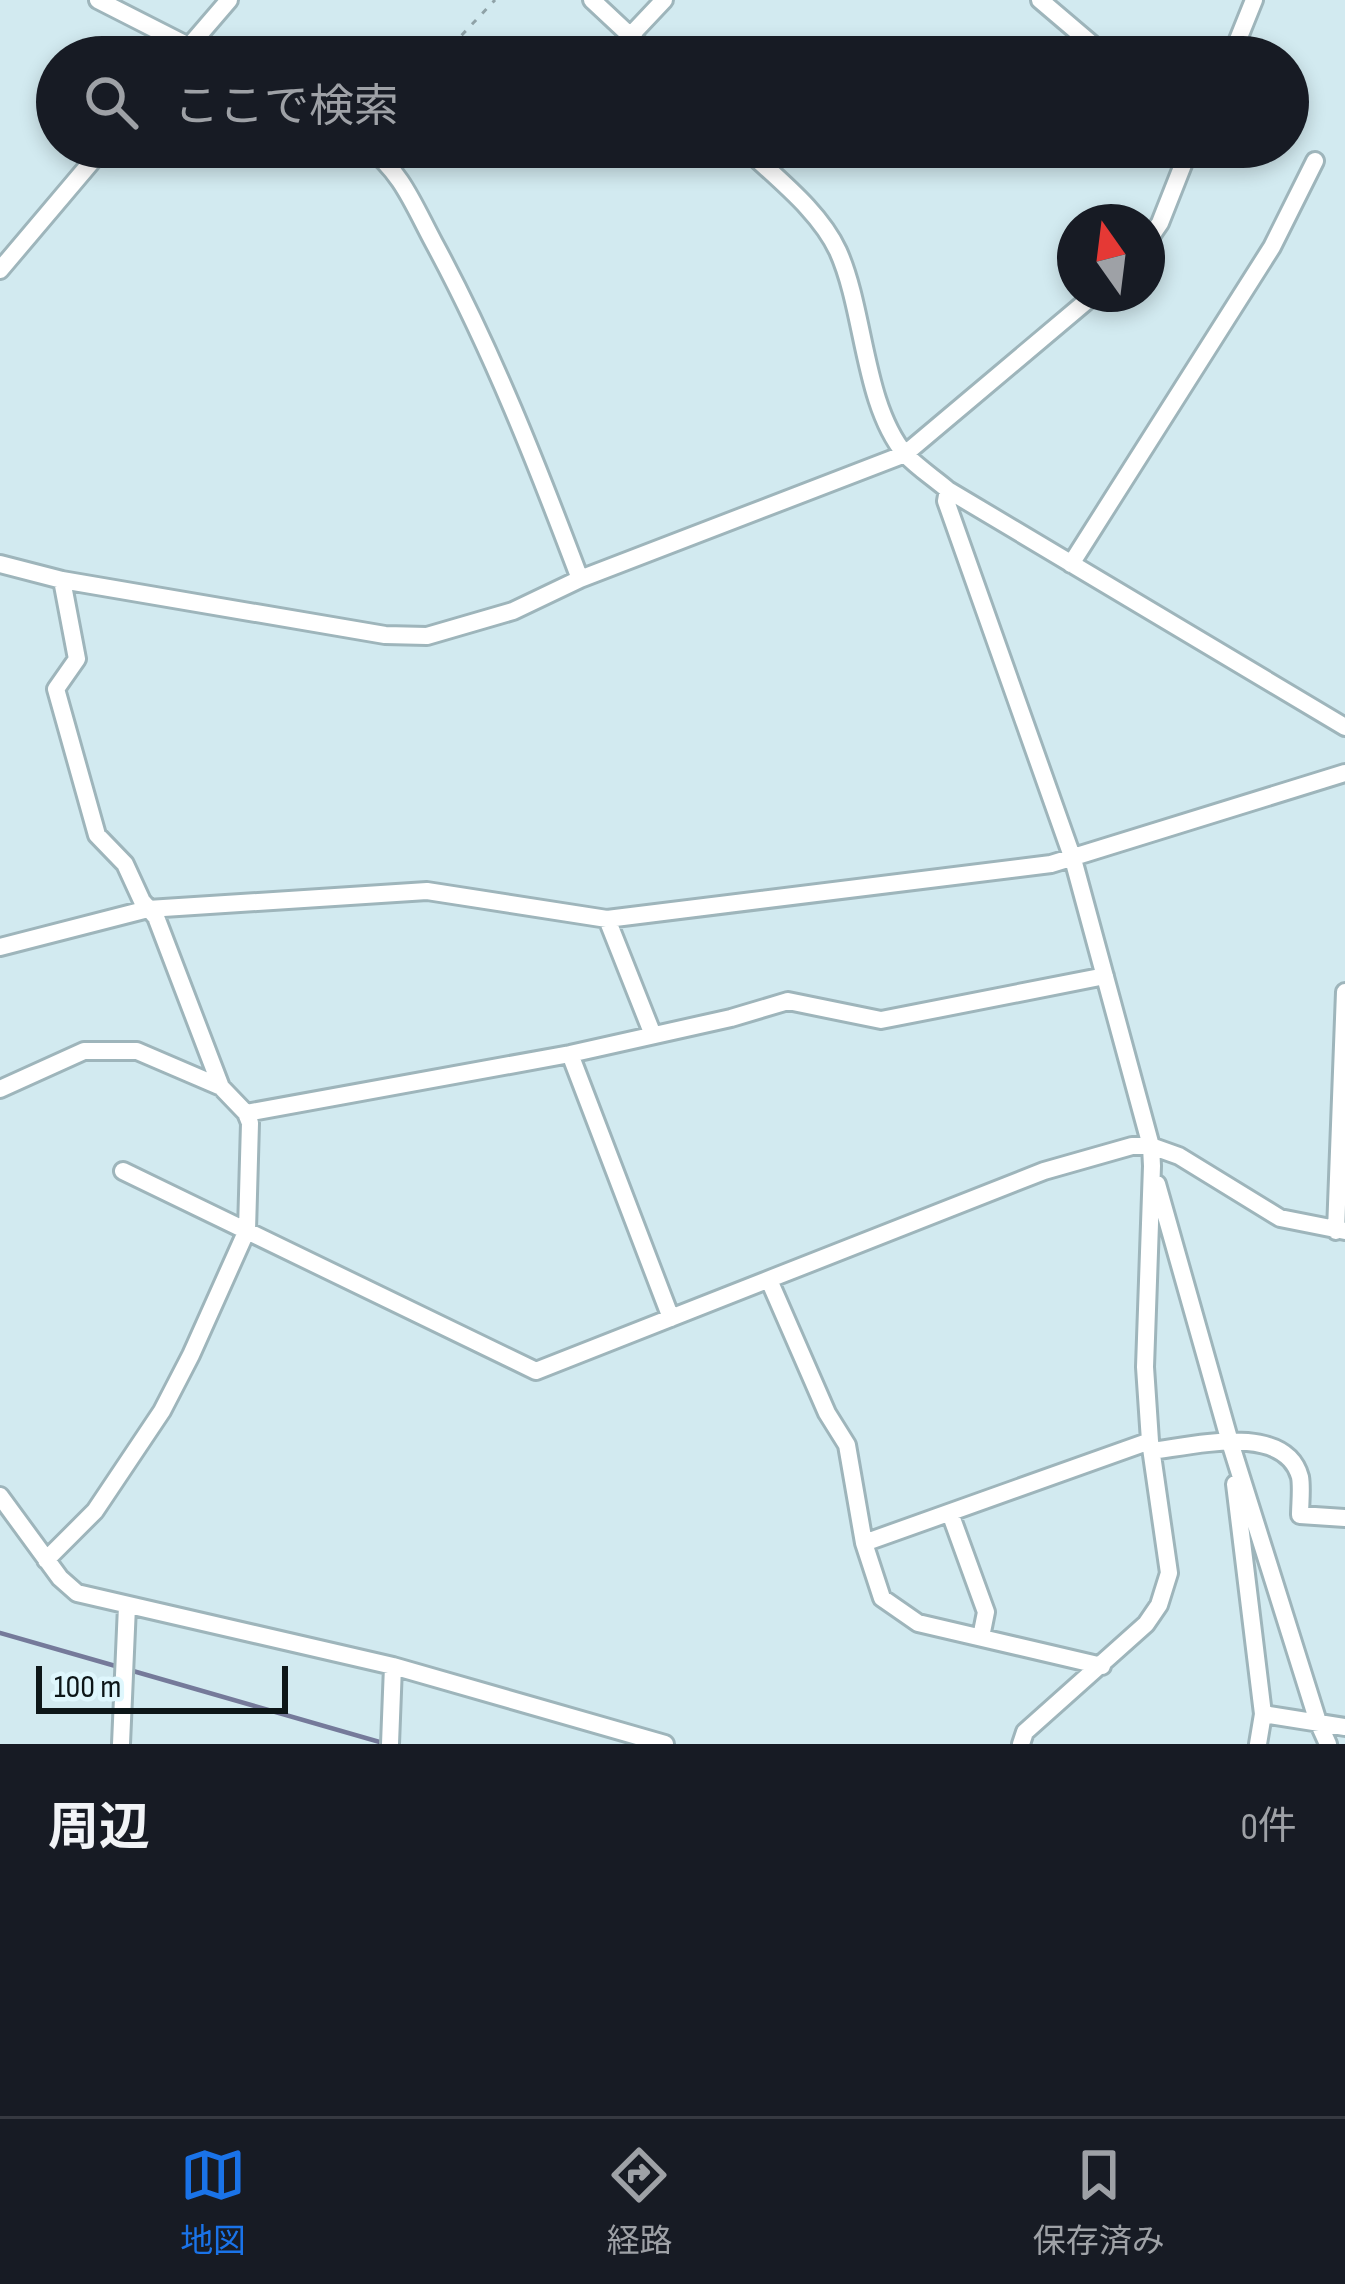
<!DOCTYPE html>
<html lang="ja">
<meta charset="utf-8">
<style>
:root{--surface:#171b24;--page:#242831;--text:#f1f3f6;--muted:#9ea1a6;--line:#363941;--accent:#1a73e8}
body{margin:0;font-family:"Sofia Sans Condensed","Noto Sans JP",sans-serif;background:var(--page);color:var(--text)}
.compass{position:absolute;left:1057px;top:204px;width:108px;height:108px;border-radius:50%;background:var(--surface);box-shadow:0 6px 18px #0003;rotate:346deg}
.scale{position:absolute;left:36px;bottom:30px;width:252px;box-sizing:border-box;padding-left:12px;border:6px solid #0d1618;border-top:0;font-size:33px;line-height:42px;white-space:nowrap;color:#0d1618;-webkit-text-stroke:9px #dff7fd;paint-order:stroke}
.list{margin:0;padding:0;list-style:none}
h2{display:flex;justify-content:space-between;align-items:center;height:156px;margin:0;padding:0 48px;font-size:51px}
h2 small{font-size:39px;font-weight:400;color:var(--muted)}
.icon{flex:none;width:66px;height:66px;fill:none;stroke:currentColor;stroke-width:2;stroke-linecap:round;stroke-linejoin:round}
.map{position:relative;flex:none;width:1345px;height:1744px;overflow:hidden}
.search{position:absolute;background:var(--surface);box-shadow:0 6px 18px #0003;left:36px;right:36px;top:36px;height:132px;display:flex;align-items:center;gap:30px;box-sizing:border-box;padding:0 42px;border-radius:66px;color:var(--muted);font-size:45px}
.sheet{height:372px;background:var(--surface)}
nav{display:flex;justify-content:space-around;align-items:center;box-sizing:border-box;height:168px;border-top:3px solid var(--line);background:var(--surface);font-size:33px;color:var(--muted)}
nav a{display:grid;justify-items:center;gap:6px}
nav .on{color:var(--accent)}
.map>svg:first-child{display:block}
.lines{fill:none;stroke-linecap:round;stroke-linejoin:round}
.stream{stroke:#757a9a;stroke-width:4.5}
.minor-casing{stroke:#9eb5bb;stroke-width:22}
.path{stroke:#8fa2a7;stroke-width:3;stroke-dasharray:6 9;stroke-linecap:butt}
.minor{stroke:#fff;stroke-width:16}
</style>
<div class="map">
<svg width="1345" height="1744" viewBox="0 0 1345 1744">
<rect width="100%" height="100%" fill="#d2eaf0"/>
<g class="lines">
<path class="stream" d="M0,1633L119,1667
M133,1671L383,1743"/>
<g class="minor-casing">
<path id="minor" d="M98,0L210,57
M592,0L653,57
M1040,0L1107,57
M631,35L664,0
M180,57L229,0
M1231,57L1254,0
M367,147C401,170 415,208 434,243C492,350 537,465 580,579
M744,147C776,178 819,210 838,251C865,311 863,403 905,454C917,467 934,478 948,490L1345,727
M1147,242L1160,223L1190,147
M0,270L104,147
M948,490L946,501L1073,859L1151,1146L1152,1166L1145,1367L1150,1441L1169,1573L1159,1605L1146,1624L1025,1732L1021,1744
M0,564L62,580L385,635L427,636L513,611L580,579L905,454L1095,294
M1071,564L1272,247L1315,161
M607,919L653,1035
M0,947L148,909L427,891L607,919L1051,864L1345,773
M570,1054L671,1318
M0,1089L84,1051H137L221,1087
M246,1113L570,1054L731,1018L788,1001L881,1020L1105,976
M123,1171L536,1371L1044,1171L1132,1146H1151L1179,1156L1280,1218L1345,1231
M1157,1184L1230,1442L1318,1722L1328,1744
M1336,1231L1345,992
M769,1280L827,1413L847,1445L864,1543L882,1598L918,1623L1102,1666
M1152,1451C1192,1446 1285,1422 1300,1477C1302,1488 1300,1504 1300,1515L1345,1518
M1235,1484L1263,1714L1258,1744
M0,1496L60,1578L77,1593L393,1666L665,1744
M950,1513L986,1612L981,1637
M864,1543L1150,1441
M46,1560L95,1511L162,1411L191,1355L247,1230L250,1123L246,1113L221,1087L156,917L142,901L125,864L97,835L56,689L77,659L62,580
M1263,1714L1345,1727
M121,1744L127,1606
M390,1744L393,1666"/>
</g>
<path class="path" d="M441,57L495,0"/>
<use href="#minor" class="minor"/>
</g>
</svg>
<svg class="compass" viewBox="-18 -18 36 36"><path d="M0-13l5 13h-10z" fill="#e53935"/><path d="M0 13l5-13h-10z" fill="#9ea1a6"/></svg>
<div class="scale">100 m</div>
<div class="search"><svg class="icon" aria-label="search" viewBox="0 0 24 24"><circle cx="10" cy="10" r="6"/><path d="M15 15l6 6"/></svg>ここで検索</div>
</div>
<section class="sheet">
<h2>周辺<small>0件</small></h2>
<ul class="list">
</ul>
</section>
<nav>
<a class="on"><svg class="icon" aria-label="map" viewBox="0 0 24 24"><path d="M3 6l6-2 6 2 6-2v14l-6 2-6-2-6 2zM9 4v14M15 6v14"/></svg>地図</a>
<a><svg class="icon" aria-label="directions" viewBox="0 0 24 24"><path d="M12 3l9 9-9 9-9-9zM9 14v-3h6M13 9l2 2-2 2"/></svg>経路</a>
<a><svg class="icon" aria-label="saved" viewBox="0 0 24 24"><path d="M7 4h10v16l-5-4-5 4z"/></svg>保存済み</a>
</nav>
